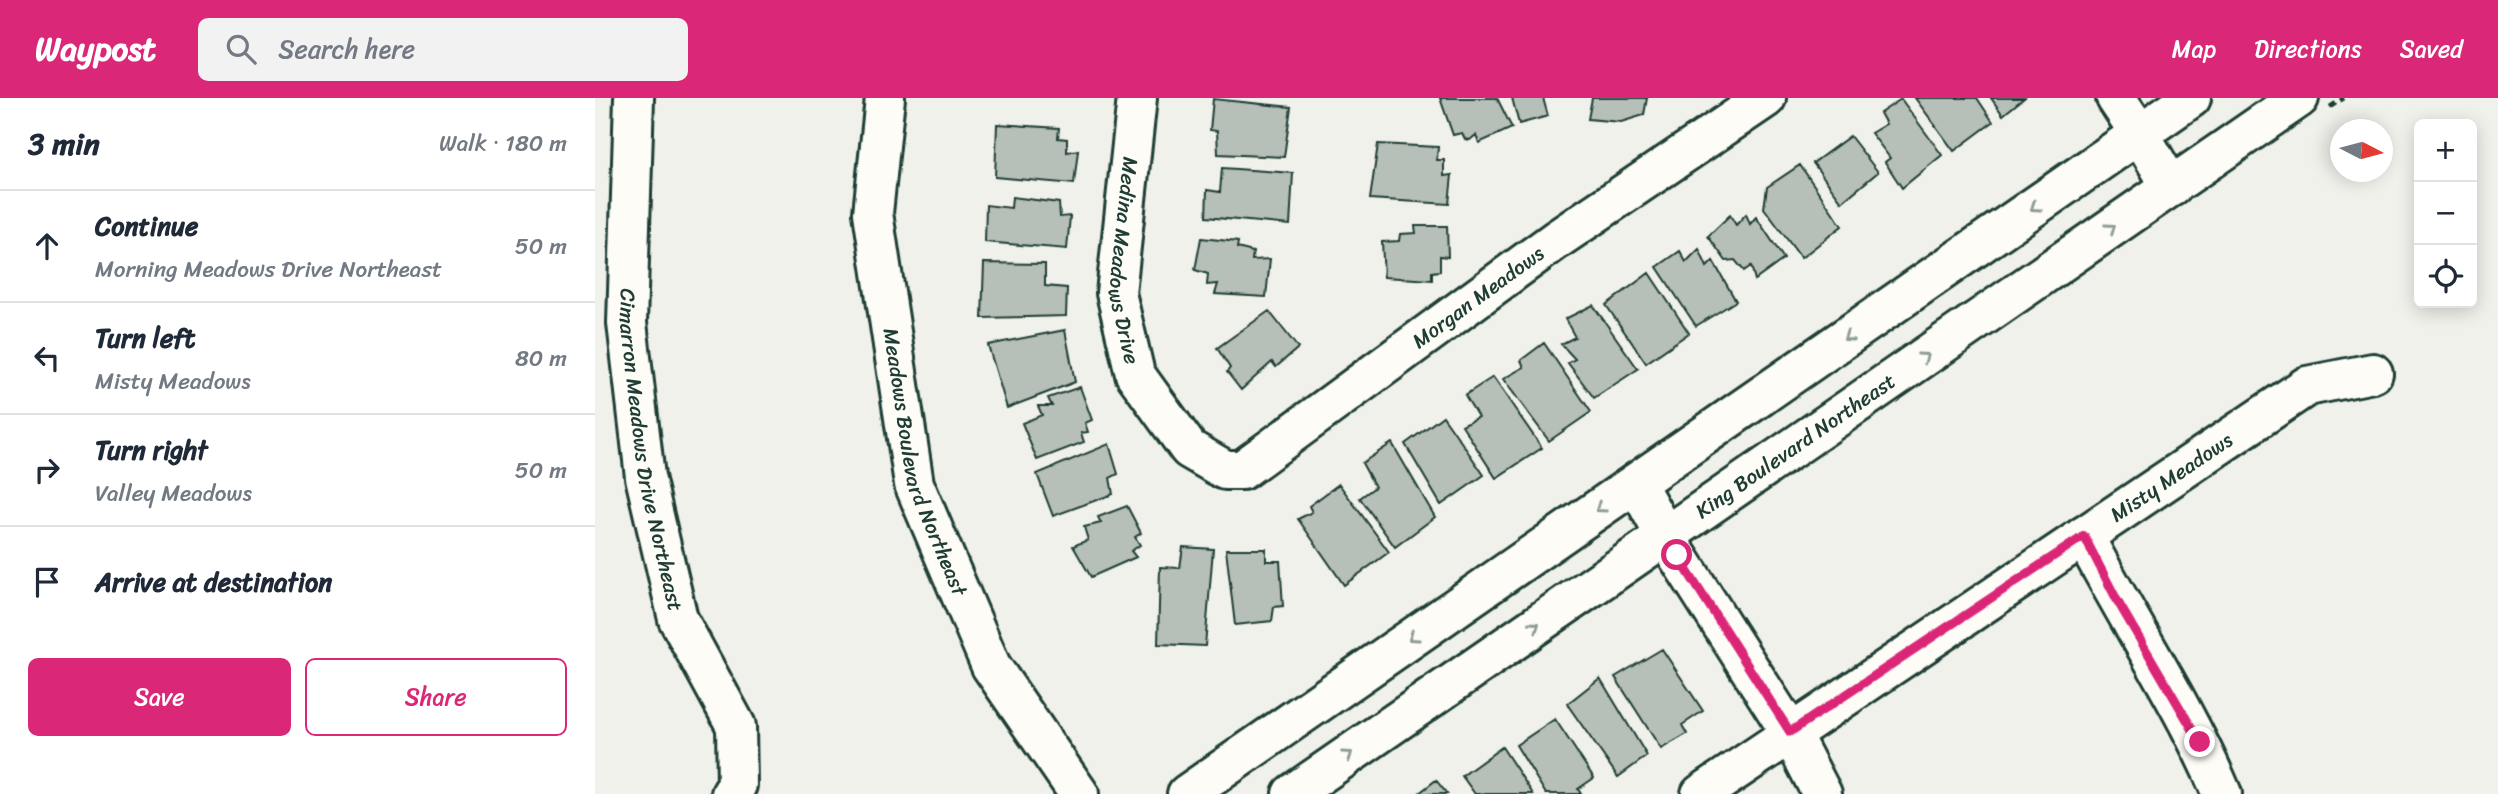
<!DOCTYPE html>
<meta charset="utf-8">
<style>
:root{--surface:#fff;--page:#f2f2f3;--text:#1f2937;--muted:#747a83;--line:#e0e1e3;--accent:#db2777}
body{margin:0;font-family:Sriracha,sans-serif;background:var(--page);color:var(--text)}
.controls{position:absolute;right:21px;top:21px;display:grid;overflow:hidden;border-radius:10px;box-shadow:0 4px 18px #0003}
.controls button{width:63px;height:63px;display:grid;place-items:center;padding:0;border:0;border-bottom:2px solid var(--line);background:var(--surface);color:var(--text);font:35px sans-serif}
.compass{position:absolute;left:1735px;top:21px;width:63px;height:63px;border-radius:50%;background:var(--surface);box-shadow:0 4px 18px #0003;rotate:96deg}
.stop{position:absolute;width:21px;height:21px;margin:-16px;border:5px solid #db2777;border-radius:50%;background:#fff}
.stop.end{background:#db2777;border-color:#fff;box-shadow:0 2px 7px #0008}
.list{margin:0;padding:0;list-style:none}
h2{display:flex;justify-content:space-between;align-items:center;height:91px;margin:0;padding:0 28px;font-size:30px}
h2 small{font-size:23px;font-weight:400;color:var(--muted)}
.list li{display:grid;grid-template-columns:46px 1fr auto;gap:21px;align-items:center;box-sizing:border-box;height:112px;padding:0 28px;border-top:2px solid var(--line)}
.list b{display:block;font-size:26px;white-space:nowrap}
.list p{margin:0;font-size:23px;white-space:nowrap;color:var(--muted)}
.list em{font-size:23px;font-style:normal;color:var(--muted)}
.actions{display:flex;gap:14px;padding:21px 28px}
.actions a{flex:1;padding:16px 0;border:2px solid var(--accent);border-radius:10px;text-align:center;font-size:24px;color:var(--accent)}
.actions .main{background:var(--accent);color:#fff}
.icon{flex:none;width:38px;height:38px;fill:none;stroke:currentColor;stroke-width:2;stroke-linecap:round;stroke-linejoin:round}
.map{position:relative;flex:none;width:1903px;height:696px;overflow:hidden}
header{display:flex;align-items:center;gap:42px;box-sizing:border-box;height:98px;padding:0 35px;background:var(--accent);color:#fff}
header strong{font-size:33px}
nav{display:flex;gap:38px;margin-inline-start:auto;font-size:24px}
.search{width:490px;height:63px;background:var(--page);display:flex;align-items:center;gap:18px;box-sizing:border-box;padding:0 24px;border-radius:10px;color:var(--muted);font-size:26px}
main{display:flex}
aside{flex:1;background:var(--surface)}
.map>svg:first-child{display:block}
.building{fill:#b6bfb8;stroke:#1f3d34;stroke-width:2}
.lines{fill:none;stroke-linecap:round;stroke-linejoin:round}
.minor-casing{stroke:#1f3d34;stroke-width:44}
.path{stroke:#1f3d34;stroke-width:4.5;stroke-dasharray:7 5;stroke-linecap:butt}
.minor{stroke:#fdfcf7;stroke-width:38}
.oneway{stroke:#8e9c96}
.route{stroke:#db2777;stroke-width:9}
.labels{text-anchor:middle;stroke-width:6;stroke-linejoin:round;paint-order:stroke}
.street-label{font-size:21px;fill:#1f3d34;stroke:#fdfcf7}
</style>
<header>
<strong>Waypost</strong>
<div class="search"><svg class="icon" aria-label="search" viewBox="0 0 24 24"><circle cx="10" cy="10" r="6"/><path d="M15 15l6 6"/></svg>Search here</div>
<nav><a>Map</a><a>Directions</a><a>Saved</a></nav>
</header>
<main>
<aside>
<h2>3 min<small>Walk · 180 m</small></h2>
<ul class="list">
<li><svg class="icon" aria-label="ahead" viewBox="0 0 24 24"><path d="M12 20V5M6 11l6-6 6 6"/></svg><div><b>Continue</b><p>Morning Meadows Drive Northeast</p></div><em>50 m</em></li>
<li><svg class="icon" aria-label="left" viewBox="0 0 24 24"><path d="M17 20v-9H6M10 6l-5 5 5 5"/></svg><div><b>Turn left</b><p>Misty Meadows</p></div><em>80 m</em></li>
<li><svg class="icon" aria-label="right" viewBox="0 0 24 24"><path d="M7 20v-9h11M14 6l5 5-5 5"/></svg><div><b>Turn right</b><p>Valley Meadows</p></div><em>50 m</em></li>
<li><svg class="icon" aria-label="arrive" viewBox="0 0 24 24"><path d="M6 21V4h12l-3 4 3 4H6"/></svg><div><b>Arrive at destination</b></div></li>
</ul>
<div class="actions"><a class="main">Save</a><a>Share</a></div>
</aside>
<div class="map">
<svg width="1903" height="696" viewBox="0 0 1903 696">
<rect width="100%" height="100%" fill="#f0f1eb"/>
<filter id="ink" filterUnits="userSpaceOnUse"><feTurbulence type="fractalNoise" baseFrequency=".0143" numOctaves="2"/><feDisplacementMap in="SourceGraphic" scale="14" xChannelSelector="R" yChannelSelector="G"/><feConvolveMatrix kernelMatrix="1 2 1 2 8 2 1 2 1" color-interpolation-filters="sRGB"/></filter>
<g filter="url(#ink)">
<path class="building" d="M845,0H902L917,30L884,45L881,37L875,42L870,41L867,35L858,37Z
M917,0H948L953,18L924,26Z
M997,0H1052L1049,17L1026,24L993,21Z
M1320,0H1382L1398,24L1359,53Z
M1396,0H1429L1408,17Z
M618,1L696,9L689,59L623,56L622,33L615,32Z
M1306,1L1347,57L1307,90L1290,64L1295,60L1276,35L1291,26L1285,15Z
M402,26L464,30L463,40L472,41V54L483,52L479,86L400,79Z
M1255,38L1283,74L1247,104L1218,65Z
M783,46L843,49L842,62H849V78L857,77L854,106L775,101Z
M1205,67L1247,128L1206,160L1169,110L1172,89Z
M627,70L698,75L695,127L611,119L612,92L625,94Z
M417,99L464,105L465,119L475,118L472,151L390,144L391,107L416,110Z
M1151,116L1155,126L1161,119L1189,161L1160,182L1156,168L1149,173L1140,162L1131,163L1113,138L1135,117L1141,127Z
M820,128H852L853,159L845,158V173L837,174V182L789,179L787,144L804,143L805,136L821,135Z
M606,140L643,144L642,150L658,154L657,162L675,161L671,199L620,196L623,186L612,187L613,176L600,172Z
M1104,151L1112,169L1118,163L1141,203L1101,228L1062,169L1085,153L1091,164Z
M389,165L450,166V188L472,190L471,218L387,220Z
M1054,175L1094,235L1051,265L1011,207Z
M998,207L1043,271L999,300L973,265L980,261L966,246L980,239L970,221Z
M674,213L703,250L681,269L677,264L646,292L632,274L635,270L622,250Z
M470,232L480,284L412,310L393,247Z
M949,245L996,314L954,343L908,281L929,269L926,262Z
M898,279L947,350L901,380L867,327L883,319L870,297Z
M485,289L497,322L490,325L493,334L486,335L489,344L442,362L427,325L447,317L443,308H457L453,300Z
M848,318L889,377L846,407L810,346Z
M797,345L840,419L800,449L765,400L780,389L767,365Z
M514,346L523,376L515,380L518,396L458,418L442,376Z
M744,386L794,454L749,487L703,421L717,414L714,408Z
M532,408L546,435L540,439L545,447L536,453L541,459L496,479L478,448L493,442L489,429L506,425L503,419Z
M588,449L618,451L610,548L563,546L565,469L585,470Z
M631,451H671V463H685L688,508L679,509L677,523L640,527Z
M1067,551L1108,613L1087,627L1092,636L1066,651L1020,579Z
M1005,580L1052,658L1023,679L972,606Z
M960,621L999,680L983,691L986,696H951L921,647Z
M907,649L938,696H880L867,678Z
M841,682L852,696H823Z"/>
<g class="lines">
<g class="minor-casing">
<g id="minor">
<path id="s1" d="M39,0L32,225L50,379L83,521L141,628L142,687L136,696"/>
<path id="s2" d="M290,0L278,115L319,386L396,568L484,696"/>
<path id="s3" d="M542,0L521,195L540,276L594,351L630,372H647L961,142L1171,0"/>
<path d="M1521,0L1545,36L1576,89"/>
<path d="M1041,385L1070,438L1195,634L1227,696"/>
<path d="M1489,438C1534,525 1589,606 1627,696"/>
<path d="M592,696L1596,0"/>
<path id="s4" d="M697,696L1704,0"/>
<path id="s5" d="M1106,696L1712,288L1778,275"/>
</g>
</g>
<path class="path" d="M1735,9L1749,0"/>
<use href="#minor" class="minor"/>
</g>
<defs><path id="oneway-chevron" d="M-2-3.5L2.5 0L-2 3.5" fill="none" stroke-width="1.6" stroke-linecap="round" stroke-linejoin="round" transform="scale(1.75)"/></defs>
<g class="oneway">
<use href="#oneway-chevron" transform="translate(1440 109) rotate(145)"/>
<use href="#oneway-chevron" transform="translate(1516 130) rotate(-35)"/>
<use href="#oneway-chevron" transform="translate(1253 239) rotate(145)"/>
<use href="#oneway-chevron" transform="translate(1329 259) rotate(-35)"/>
<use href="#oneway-chevron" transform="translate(1005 410) rotate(145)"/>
<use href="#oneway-chevron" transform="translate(940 528) rotate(-35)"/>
<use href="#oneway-chevron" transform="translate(818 539) rotate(145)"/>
<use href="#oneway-chevron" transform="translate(753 657) rotate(-35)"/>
</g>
</g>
<g class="lines" filter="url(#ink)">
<path class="route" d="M1082,457L1195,634L1489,438L1523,504L1605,644"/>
</g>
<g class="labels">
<g class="street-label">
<text dy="7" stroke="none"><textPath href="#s3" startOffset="164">Medina Meadows Drive</textPath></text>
<text dy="7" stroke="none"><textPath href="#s3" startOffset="723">Morgan Meadows</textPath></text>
<text dy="7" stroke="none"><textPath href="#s4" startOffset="612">King Boulevard Northeast</textPath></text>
<text dy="7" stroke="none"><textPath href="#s1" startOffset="354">Cimarron Meadows Drive Northeast</textPath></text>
<text dy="7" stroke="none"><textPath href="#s2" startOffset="371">Meadows Boulevard Northeast</textPath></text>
<text dy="7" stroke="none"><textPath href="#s5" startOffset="567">Misty Meadows</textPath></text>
</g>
</g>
</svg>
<div class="controls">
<button>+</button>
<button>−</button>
<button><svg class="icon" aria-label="locate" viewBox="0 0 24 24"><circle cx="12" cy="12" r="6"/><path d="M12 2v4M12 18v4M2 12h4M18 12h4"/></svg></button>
</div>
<svg class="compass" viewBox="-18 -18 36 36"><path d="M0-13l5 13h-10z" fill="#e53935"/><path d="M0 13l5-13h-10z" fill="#747a83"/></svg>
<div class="stop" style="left:1082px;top:457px"></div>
<div class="stop end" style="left:1605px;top:644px"></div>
</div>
</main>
